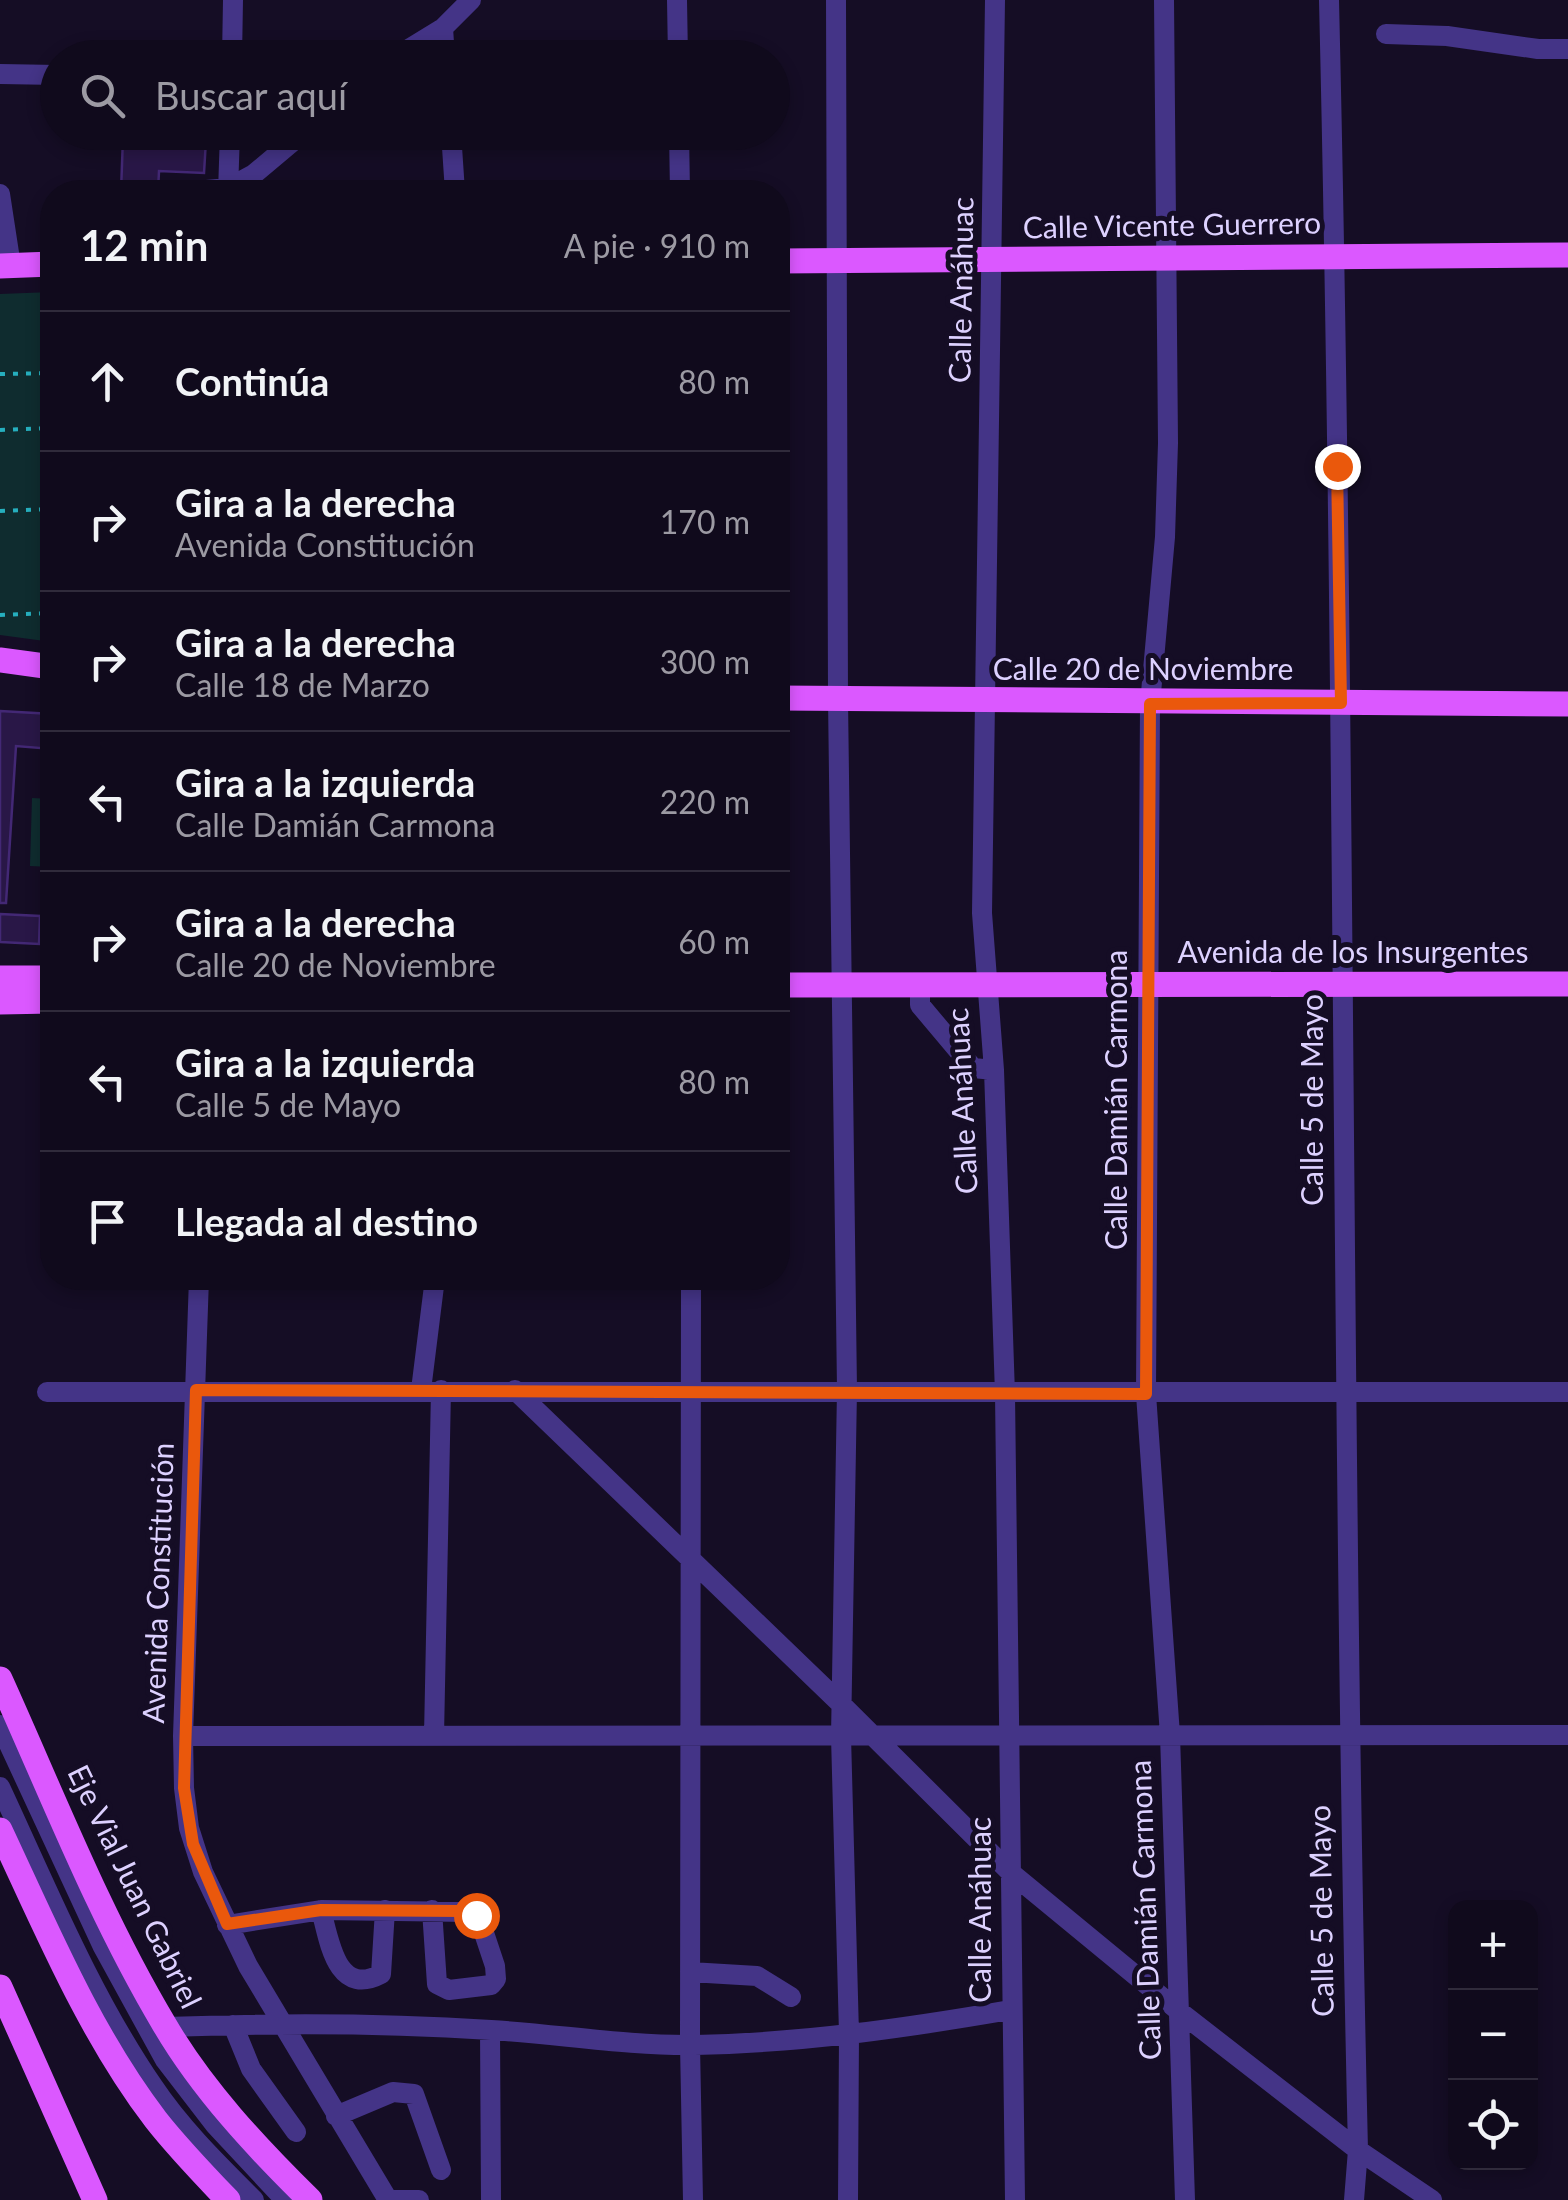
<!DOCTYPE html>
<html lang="es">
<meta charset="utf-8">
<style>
:root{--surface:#100a1c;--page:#1e1829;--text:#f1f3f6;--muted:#9c9aa3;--line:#302b3b}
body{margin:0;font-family:Lato,sans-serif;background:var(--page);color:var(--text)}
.controls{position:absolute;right:30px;bottom:30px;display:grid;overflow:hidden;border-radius:20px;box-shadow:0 5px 15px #0003}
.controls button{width:90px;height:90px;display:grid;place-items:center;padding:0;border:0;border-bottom:2px solid var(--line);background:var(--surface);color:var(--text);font:50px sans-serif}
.stop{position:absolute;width:30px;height:30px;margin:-22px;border:8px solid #ea580c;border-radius:50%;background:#fff}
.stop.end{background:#ea580c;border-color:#fff;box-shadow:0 2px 10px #0008}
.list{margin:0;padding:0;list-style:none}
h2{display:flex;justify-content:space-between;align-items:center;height:130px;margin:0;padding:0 40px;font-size:42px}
h2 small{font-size:32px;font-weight:400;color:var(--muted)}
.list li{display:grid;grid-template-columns:65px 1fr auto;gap:30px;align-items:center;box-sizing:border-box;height:140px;padding:0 40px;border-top:2px solid var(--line)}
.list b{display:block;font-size:38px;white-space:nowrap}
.list p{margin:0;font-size:32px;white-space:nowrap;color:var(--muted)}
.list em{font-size:32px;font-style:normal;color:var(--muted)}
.icon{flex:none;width:55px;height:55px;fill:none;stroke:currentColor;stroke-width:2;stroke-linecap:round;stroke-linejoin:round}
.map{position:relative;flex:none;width:1568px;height:2200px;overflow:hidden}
.search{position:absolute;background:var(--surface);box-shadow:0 5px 15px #0003;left:40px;top:40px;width:750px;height:110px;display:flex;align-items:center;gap:25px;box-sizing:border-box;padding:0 35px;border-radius:55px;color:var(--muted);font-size:38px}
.panel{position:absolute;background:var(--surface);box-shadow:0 5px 15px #0003;left:40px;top:180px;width:750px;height:1110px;border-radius:40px}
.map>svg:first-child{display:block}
.green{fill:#0f2c2f}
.building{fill:#291747;stroke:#432875;stroke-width:2.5}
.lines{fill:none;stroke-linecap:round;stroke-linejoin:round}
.path{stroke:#26afbe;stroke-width:4;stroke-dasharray:5 8;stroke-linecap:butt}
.minor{stroke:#443487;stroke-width:20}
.major{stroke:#db58ff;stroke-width:25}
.route{stroke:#ea580c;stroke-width:12}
.labels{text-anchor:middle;stroke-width:10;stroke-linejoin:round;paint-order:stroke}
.street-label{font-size:30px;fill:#ddd1ff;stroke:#150d25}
</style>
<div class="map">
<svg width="1568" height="2200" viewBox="0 0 1568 2200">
<rect width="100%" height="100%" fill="#150d25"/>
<path class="green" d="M52,292V642L0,635V294Z
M32,798L52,799V867L30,866Z"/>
<path class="building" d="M123,137L206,140L204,173L159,171L158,192H121Z
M0,711L52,714V749L16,746L6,903H0Z
M0,914L40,916L39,944L0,942Z"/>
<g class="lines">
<path class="path" d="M0,374L52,373
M0,430L52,428
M0,511L52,509
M0,615L52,613"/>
<path class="minor" d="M677,0L678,58
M836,0L838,699L847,1390L841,1736L849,2034L848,2200
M995,0L982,913L994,1070L1005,1394L1015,2200
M1164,0L1168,443L1165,537L1150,704L1146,1394L1170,1735L1185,2200
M1329,0C1346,717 1341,1433 1358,2150L1354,2200
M443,28L445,58
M1386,34L1447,36L1538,49H1568
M232,58L233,0
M394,58L443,28L471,0
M0,74L58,75
M451,132L455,192
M679,132L680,192
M185,192L228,188L254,174L304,132
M228,192L230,132
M0,194L11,266
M920,984V1005L973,1068L994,1070
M199,1278L183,1736L184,1788L189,1828L203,1872L248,1966L388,2200
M691,1278L690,2045L693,2200
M421,1390L435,1278
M515,1390L842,1705L1010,1872L1180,2012L1358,2150L1432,2200
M47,1392H1568
M0,1725L103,1947L165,2060L215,2125L285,2200
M183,1736L1568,1735
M434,1736L441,1390
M0,1787C47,1888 90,1994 153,2086C181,2128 218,2164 254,2200
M321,1910C329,1939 336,1998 381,1974L385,1910
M227,1925L321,1910L470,1912L480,1921L495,1966L496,1979L491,1985L449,1990L437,1984L432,1910
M690,1972L757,1976L791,1997
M233,2025L251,2069L296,2132
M165,2027C273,2023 383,2023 491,2030C558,2034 627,2046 695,2045C801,2043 906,2028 1010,2010
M490,2030L491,2200
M336,2116L393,2092L414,2094L441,2170
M388,2200H419"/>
<path class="major" d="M778,261L1568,255
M0,266L52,264
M0,660L52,667
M778,698L1568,704
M0,978H52
M778,985L1568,984
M0,1002L52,1001
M0,1679C52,1794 99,1915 164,2024C202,2089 256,2147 310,2200
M0,1830C46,1928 90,2034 156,2120C178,2148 203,2174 228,2200
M0,1987L95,2200"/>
</g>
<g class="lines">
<path class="route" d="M476,1915L463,1911L321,1910L227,1924L193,1844L184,1788L196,1390L1146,1394L1150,704L1341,703L1337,466"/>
</g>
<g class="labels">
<g class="street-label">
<text transform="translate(1172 226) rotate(-1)" y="10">Calle Vicente Guerrero</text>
<text transform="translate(962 290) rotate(-89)" y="10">Calle Anáhuac</text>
<text x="1143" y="680">Calle 20 de Noviembre</text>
<text x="1353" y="963">Avenida de los Insurgentes</text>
<text transform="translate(1117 1100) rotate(-90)" y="10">Calle Damián Carmona</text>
<text transform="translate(1313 1100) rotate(-90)" y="10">Calle 5 de Mayo</text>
<text transform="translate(963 1101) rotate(-93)" y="10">Calle Anáhuac</text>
<text transform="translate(159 1583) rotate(-88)" y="10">Avenida Constitución</text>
<text transform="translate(134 1887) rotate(64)" y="10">Eje Vial Juan Gabriel</text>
<text transform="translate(981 1910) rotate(-90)" y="10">Calle Anáhuac</text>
<text transform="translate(1146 1910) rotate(-92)" y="10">Calle Damián Carmona</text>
<text transform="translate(1322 1911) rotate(-91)" y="10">Calle 5 de Mayo</text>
</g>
</g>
</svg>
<div class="controls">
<button>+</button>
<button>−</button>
<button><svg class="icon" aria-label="locate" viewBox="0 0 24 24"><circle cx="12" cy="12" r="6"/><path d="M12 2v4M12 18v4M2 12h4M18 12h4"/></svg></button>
</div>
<div class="stop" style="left:476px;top:1915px"></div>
<div class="stop end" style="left:1337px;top:466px"></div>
<div class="search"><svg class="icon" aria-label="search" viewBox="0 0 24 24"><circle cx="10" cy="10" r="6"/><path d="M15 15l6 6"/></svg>Buscar aquí</div>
<section class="panel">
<h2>12 min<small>A pie · 910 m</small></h2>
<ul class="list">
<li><svg class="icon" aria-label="ahead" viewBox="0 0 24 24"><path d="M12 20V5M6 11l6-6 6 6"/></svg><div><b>Continúa</b></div><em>80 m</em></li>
<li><svg class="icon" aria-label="right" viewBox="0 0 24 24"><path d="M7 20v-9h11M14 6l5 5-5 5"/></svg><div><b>Gira a la derecha</b><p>Avenida Constitución</p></div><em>170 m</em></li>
<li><svg class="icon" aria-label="right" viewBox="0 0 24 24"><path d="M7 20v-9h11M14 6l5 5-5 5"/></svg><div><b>Gira a la derecha</b><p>Calle 18 de Marzo</p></div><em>300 m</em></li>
<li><svg class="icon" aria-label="left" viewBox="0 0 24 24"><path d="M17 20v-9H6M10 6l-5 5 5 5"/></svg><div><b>Gira a la izquierda</b><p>Calle Damián Carmona</p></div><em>220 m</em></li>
<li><svg class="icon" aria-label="right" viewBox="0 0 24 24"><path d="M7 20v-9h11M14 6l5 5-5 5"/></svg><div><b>Gira a la derecha</b><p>Calle 20 de Noviembre</p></div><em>60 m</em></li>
<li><svg class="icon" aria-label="left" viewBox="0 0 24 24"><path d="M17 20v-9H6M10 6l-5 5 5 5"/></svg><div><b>Gira a la izquierda</b><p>Calle 5 de Mayo</p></div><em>80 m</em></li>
<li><svg class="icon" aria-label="arrive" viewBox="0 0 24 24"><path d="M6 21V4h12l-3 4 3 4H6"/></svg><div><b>Llegada al destino</b></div></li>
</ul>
</section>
</div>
